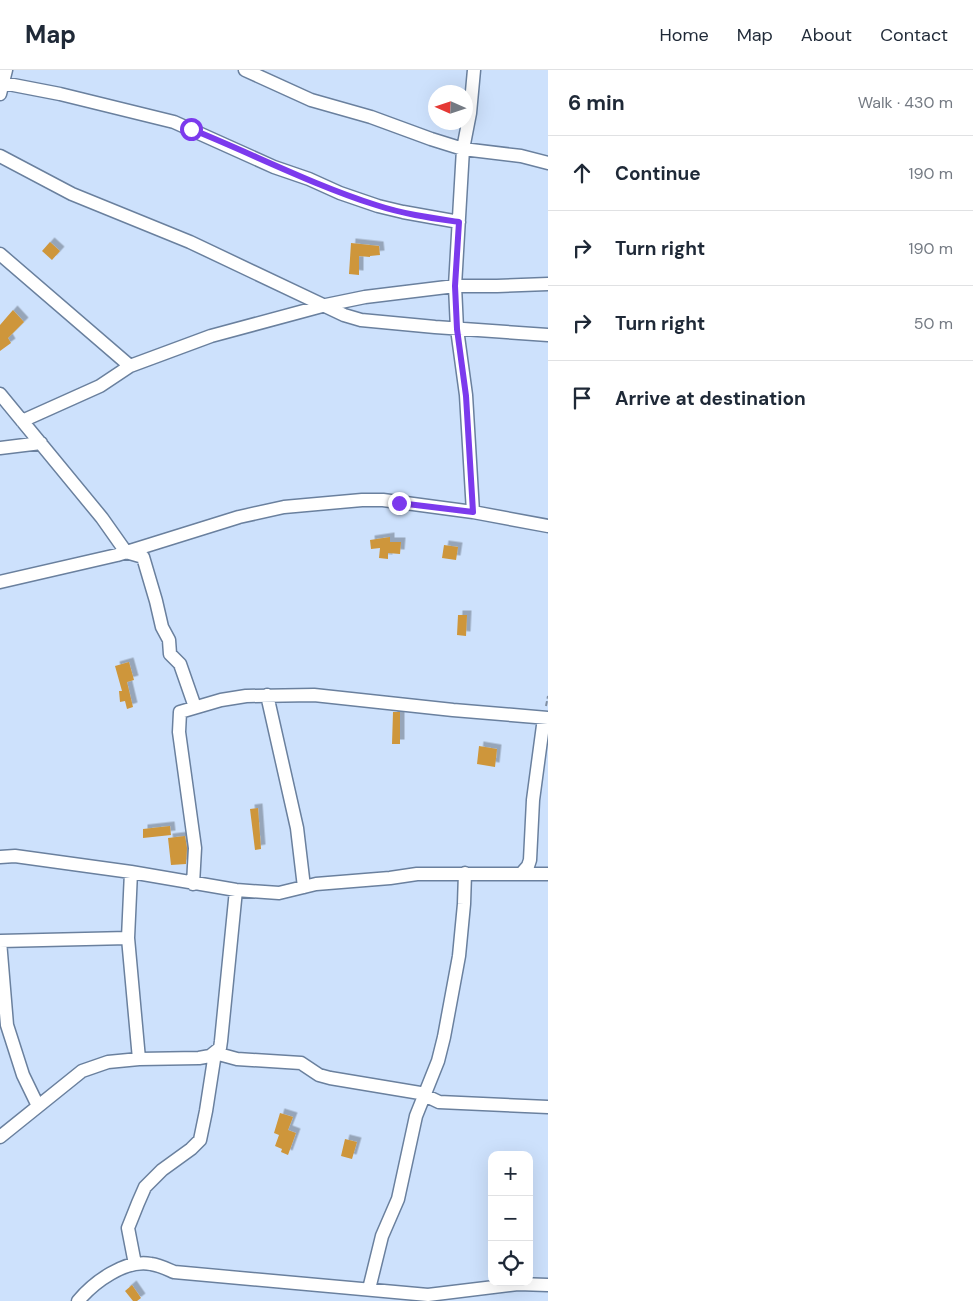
<!DOCTYPE html>
<meta charset="utf-8">
<style>
:root{--surface:#fff;--page:#f2f2f3;--text:#1f2937;--muted:#747a83;--line:#e0e1e3}
body{margin:0;font-family:"DM Sans",sans-serif;background:var(--page);color:var(--text)}
.controls{position:absolute;right:15px;bottom:15px;display:grid;overflow:hidden;border-radius:10px;box-shadow:0 5px 20px #0002}
.controls button{width:45px;height:45px;display:grid;place-items:center;padding:0;border:0;border-bottom:1px solid var(--line);background:var(--surface);color:var(--text);font:25px sans-serif}
.compass{position:absolute;left:428px;top:15px;width:45px;height:45px;border-radius:50%;background:var(--surface);box-shadow:0 5px 20px #0002;rotate:273deg}
.stop{position:absolute;width:15px;height:15px;margin:-11px;border:4px solid #7c3aed;border-radius:50%;background:#fff}
.stop.end{background:#7c3aed;border-color:#fff;box-shadow:0 1px 5px #0008}
.list{margin:0;padding:0;list-style:none}
h2{display:flex;justify-content:space-between;align-items:center;height:65px;margin:0;padding:0 20px;font-size:21px}
h2 small{font-size:16px;font-weight:400;color:var(--muted)}
.list li{display:grid;grid-template-columns:32px 1fr auto;gap:15px;align-items:center;box-sizing:border-box;height:75px;padding:0 20px;border-top:1px solid var(--line)}
.list b{display:block;font-size:19px;white-space:nowrap}
.list em{font-size:16px;font-style:normal;color:var(--muted)}
.icon{flex:none;width:28px;height:28px;fill:none;stroke:currentColor;stroke-width:2;stroke-linecap:round;stroke-linejoin:round}
.map{position:relative;flex:none;width:548px;height:1231px;overflow:hidden}
header{display:flex;align-items:center;gap:30px;box-sizing:border-box;height:70px;padding:0 25px;background:var(--surface);border-bottom:1px solid var(--line)}
header strong{font-size:24px}
nav{display:flex;gap:28px;margin-inline-start:auto;font-size:18px}
main{display:flex}
aside{flex:1;background:var(--surface)}
.map>svg:first-child{display:block}
.building{fill:#ce963b;filter:url(#shadow)}
.lines{fill:none;stroke-linecap:round;stroke-linejoin:round}
.minor-casing{stroke:#6a809e;stroke-width:15}
.path{stroke:#808fa3;stroke-width:2;stroke-dasharray:5 2.5;stroke-linecap:butt}
.minor{stroke:#fff;stroke-width:12}
.route{stroke:#7c3aed;stroke-width:6}
</style>
<header>
<strong>Map</strong>
<nav><a>Home</a><a>Map</a><a>About</a><a>Contact</a></nav>
</header>
<main>
<div class="map">
<svg width="548" height="1231" viewBox="0 0 548 1231">
<defs>
<filter id="shadow"><feDropShadow dx="4.5" dy="-4.5" stdDeviation="0" flood-color="#0004"/></filter>
</defs>
<rect width="100%" height="100%" fill="#cde1fc"/>
<path class="building" d="M50,172L60,181L52,190L42,181Z
M351,173L379,176L380,185L370,186V187L359,186V205L349,204Z
M13,240L24,252L8,268L11,273L0,281V255Z
M390,467V472H401L400,484L388,483V489L379,488L380,478L371,479L370,470Z
M444,475L458,477L456,490L442,488Z
M458,545H467L466,566L457,565Z
M129,592L134,610L127,612L133,637L127,639L125,631L120,632L119,621H122L115,596Z
M393,642H400V674H392Z
M479,676L497,679L495,697L477,694Z
M258,738L261,779L255,780L250,739Z
M170,756L171,765L143,768V759Z
M185,766L187,778L186,794L171,795L168,768Z
M280,1043L293,1047L288,1060L296,1063L288,1085L281,1082L282,1079L275,1076L279,1065L274,1063Z
M345,1069L357,1072L352,1089L341,1086Z
M132,1215L141,1228L137,1231H133L125,1221Z"/>
<g class="lines">
<g class="minor-casing">
<path id="minor" d="M245,0L311,30L371,47L431,69L463,79L521,86L548,93
M3,13L60,24L174,52L274,97L309,109L340,123L378,136L403,142L459,152
M0,24L6,0
M0,86L72,124L190,172L344,245L361,250L435,257L548,265
M0,184L130,296
M0,324L102,448L126,482L143,487L156,531L162,557L169,570L170,584L180,594L195,637
M22,351L100,316L130,296L211,266L326,235L365,227L455,216H497L548,214
M0,378L41,373
M473,442L466,325L457,259L455,216L463,79L470,43L474,0
M0,512L117,485L239,447L284,437L362,430H383L473,442L548,456
M267,625L297,758L304,817
M0,787L15,786L131,802L236,820L279,823L316,814L390,808L417,804H548
M131,802L128,868L139,989
M521,804L528,796L530,790L533,730L544,648
M193,814L195,778L179,662L180,642L221,630L246,626L314,625L453,640L548,648
M0,871L7,955L23,1005L38,1036
M0,871L128,868
M0,1067L82,1001L108,992L139,989L199,988L210,986L220,978L221,971L236,820
M135,1194L128,1158L138,1133L145,1117L162,1100L191,1079L200,1070L206,1041L215,983L237,989L301,993L319,1005L330,1008L420,1023L439,1032L548,1037
M369,1219L382,1166L398,1129L416,1046L438,991L444,967L459,886L464,834L465,803
M78,1231C94,1212 125,1189 151,1194C159,1195 167,1199 174,1202L428,1225L518,1214L548,1215"/>
</g>
<path class="path" d="M546,636L548,626"/>
<use href="#minor" class="minor"/>
</g>
<g class="lines">
<path class="route" d="M191,59C253,84 313,115 376,135C403,144 432,148 459,152L455,216L457,259L466,326L473,442L399,433"/>
</g>
</svg>
<div class="controls">
<button>+</button>
<button>−</button>
<button><svg class="icon" aria-label="locate" viewBox="0 0 24 24"><circle cx="12" cy="12" r="6"/><path d="M12 2v4M12 18v4M2 12h4M18 12h4"/></svg></button>
</div>
<svg class="compass" viewBox="-18 -18 36 36"><path d="M0-13l5 13h-10z" fill="#e53935"/><path d="M0 13l5-13h-10z" fill="#747a83"/></svg>
<div class="stop" style="left:191px;top:59px"></div>
<div class="stop end" style="left:399px;top:433px"></div>
</div>
<aside>
<h2>6 min<small>Walk · 430 m</small></h2>
<ul class="list">
<li><svg class="icon" aria-label="ahead" viewBox="0 0 24 24"><path d="M12 20V5M6 11l6-6 6 6"/></svg><div><b>Continue</b></div><em>190 m</em></li>
<li><svg class="icon" aria-label="right" viewBox="0 0 24 24"><path d="M7 20v-9h11M14 6l5 5-5 5"/></svg><div><b>Turn right</b></div><em>190 m</em></li>
<li><svg class="icon" aria-label="right" viewBox="0 0 24 24"><path d="M7 20v-9h11M14 6l5 5-5 5"/></svg><div><b>Turn right</b></div><em>50 m</em></li>
<li><svg class="icon" aria-label="arrive" viewBox="0 0 24 24"><path d="M6 21V4h12l-3 4 3 4H6"/></svg><div><b>Arrive at destination</b></div></li>
</ul>
</aside>
</main>
